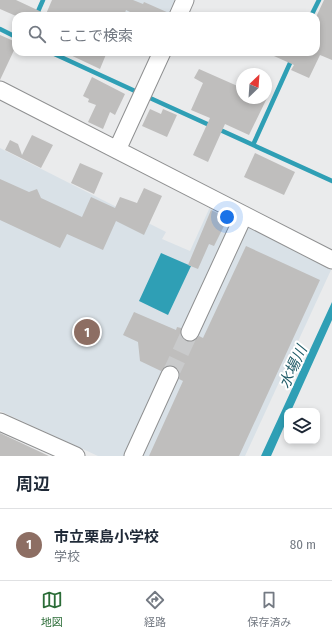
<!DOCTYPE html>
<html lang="ja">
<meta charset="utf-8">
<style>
:root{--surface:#fff;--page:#f6f6f7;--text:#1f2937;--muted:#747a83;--line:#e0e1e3;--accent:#2b6c37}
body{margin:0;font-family:"Fira Sans Condensed","Noto Sans JP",sans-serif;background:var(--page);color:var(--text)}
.controls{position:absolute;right:12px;bottom:12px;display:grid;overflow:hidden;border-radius:8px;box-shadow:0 2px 6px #0003}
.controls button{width:36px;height:36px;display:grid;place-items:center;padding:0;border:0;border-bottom:1px solid var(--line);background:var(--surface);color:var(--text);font:20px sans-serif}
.compass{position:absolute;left:236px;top:68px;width:36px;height:36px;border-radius:50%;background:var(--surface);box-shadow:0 2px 6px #0003;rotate:25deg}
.you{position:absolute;left:227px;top:217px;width:14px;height:14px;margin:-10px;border:3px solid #fff;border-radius:50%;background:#1a73e8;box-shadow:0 0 0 6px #1a73e833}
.badge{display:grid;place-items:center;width:26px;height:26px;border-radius:50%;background:var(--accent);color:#fff;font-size:13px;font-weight:700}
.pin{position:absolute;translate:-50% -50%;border:2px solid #fff;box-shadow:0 1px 4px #0006}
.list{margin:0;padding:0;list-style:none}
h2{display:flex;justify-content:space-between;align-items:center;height:52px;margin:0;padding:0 16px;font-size:17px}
h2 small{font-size:13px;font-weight:400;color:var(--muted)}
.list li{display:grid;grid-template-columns:26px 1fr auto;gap:12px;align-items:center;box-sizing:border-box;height:72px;padding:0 16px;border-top:1px solid var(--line)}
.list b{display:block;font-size:15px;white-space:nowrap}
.list p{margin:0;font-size:13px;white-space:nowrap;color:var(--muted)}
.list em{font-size:13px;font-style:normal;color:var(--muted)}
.icon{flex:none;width:22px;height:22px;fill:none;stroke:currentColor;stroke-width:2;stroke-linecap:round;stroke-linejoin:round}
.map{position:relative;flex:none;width:332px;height:456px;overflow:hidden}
.search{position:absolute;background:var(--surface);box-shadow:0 2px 6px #0003;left:12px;right:12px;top:12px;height:44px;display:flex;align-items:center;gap:10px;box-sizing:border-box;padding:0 14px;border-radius:12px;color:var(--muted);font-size:15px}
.sheet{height:124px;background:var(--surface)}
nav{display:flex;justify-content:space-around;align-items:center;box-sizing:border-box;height:56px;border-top:1px solid var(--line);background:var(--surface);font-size:11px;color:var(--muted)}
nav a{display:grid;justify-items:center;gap:2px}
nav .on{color:var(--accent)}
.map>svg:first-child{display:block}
.built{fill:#d9e1e7}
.water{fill:#2f9fb5}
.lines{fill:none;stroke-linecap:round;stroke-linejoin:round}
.stream{stroke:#2f9fb5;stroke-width:4.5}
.building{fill:#bfbebd}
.minor-tunnel{stroke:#c9cacb;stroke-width:17;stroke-dasharray:17 8;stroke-linecap:butt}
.minor-casing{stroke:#8f9091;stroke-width:19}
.minor{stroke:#fff;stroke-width:17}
.labels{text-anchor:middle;stroke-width:4;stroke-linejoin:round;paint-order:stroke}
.water-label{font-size:15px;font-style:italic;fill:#1f5a66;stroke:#fff}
</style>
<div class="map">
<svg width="332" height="456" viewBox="0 0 332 456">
<rect width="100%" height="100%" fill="#eaebec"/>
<path class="built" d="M93,0H177L169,16H128Z
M0,148L166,232L162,239L190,251L210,207L331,270L245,456H98L0,411Z"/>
<path class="water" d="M161,253L191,266L168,315L139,301Z
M332,302V320L291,411H287V420L271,456H261Z"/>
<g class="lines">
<path class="stream" d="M36,16L43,0
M311,16L319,0
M0,29L16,37
M50,52L135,91
M150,98L332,181
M253,145L295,52"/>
</g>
<path class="building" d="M0,0H16L46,14L52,0H133L143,4L144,2L169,13L168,16H138L126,10L124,16H16L0,9Z
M324,0H332V60L320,55L309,78L291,70L294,65L265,52H316V17Z
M0,35L16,42V46L0,80Z
M64,52H107L100,69Z
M199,69L242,88V98H267L249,135L225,124L208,162L193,155L210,118L191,110L203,83L194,78Z
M92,77L125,94L115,115L110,112L103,129L88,122L96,105L88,102L89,99L83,96Z
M150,109L161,114L163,109L177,115L167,137L142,126Z
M32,135L53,145L41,168L5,150L10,140L18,144L22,155Z
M255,153L295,172L284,195L244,177Z
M80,163L103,173L94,194L71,183Z
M0,179L29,192L37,189L41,198L82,217L91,197L115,208L120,197L137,203L144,188L162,196L144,235L116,221L103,250L67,234L60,248L0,220Z
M211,210L228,218L214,246L209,244L198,269L188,265Z
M246,246L320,280L239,456H149L183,381L179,379L180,374L174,366L169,365L161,371L140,361L138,342L123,335L134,312L176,330L177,327L181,328L182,337L186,341L195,340L199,336L203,338Z
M0,433L49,456H0Z"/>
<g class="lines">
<path class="minor-tunnel" d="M170,375L190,332"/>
<g class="minor-casing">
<path id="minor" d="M178,16L185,0
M0,90L332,260
M117,150L162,52
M190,332L244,215
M0,422L76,456
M133,456L170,375"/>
</g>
<use href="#minor" class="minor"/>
</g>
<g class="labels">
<g class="water-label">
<text transform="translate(293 367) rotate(-65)" y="5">水場川</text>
</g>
</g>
</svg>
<div class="controls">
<button><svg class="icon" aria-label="layers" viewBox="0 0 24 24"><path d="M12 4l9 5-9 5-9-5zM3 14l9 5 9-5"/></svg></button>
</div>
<svg class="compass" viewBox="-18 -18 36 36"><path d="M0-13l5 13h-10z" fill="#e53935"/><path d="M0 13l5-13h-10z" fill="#747a83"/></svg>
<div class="you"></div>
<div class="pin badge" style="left:87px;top:332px;background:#8d6e63">1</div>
<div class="search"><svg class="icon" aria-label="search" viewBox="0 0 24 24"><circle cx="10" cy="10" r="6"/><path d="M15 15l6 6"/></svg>ここで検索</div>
</div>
<section class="sheet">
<h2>周辺<small></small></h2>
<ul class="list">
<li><span class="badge" style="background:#8d6e63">1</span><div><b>市立栗島小学校</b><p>学校</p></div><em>80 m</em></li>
</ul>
</section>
<nav>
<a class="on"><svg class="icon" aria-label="map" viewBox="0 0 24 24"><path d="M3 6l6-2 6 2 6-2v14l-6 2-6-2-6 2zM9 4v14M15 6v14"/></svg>地図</a>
<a><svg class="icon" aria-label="directions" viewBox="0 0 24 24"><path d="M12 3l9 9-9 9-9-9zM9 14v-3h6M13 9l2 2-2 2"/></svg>経路</a>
<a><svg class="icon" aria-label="saved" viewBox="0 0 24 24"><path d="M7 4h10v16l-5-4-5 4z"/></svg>保存済み</a>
</nav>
